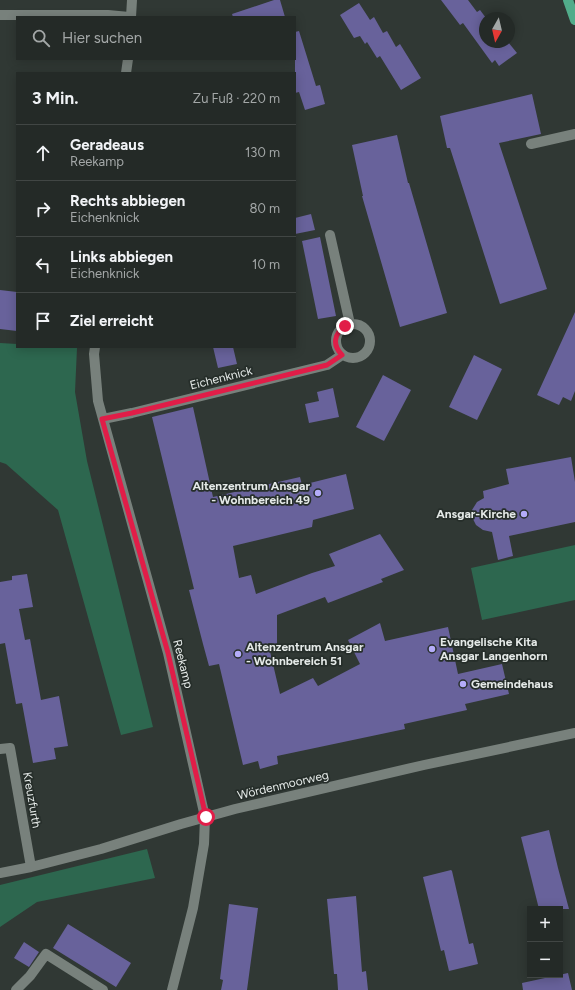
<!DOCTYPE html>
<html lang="de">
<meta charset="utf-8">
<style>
:root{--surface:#242a27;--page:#303633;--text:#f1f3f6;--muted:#a3a7a7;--line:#414644}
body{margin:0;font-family:Figtree,sans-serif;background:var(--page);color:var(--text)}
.controls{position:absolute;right:12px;bottom:12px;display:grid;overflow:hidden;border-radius:0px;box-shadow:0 2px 10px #0003}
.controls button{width:36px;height:36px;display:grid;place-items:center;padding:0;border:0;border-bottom:1px solid var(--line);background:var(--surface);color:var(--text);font:20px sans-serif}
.compass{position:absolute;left:479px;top:12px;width:36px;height:36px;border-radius:50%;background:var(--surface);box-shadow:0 2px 10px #0003;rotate:188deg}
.stop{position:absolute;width:12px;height:12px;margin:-9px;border:3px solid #e11d48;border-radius:50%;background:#fff}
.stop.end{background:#e11d48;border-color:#fff;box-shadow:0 1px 4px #0008}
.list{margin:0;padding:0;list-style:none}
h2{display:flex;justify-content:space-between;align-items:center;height:52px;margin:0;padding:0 16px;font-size:17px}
h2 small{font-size:13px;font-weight:400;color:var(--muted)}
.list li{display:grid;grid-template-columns:26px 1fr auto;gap:12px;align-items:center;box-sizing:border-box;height:56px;padding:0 16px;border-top:1px solid var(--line)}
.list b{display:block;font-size:15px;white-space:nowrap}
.list p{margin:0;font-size:13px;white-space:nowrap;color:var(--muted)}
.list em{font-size:13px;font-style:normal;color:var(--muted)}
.icon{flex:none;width:22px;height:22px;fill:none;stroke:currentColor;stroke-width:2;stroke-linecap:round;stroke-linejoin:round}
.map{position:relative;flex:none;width:575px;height:990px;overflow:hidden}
.search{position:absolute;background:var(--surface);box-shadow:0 2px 10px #0003;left:16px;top:16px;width:280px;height:44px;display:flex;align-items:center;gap:10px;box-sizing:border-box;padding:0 14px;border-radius:0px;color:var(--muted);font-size:15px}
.panel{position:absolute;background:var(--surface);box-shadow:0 2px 10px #0003;left:16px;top:72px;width:280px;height:276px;border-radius:0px}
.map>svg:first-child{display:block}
.green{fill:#2d674f}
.building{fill:#68629b}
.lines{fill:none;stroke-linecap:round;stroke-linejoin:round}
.minor{stroke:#78817c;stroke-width:10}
.major{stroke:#51ac8a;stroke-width:10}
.route{stroke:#e11d48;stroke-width:5}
.poi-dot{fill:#b4acf9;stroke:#262e2a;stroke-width:1.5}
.labels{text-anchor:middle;stroke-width:3.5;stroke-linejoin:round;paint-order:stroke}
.street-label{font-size:12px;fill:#e5eae8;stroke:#262e2a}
.poi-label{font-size:12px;font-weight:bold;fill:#e5eae8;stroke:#262e2a;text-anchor:start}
</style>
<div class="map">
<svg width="575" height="990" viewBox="0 0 575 990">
<rect width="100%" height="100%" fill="#303834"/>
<path class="green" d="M0,343L17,344V347H56L77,348L75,392L87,461L153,727L121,735L58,510L6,464L0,462Z
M575,545V600L482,620L471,568Z
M147,849L155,878L37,902L0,927V885Z"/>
<path class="building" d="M274,0H280L285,17H233L232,14Z
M441,0H468L477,12L480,10L486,18L485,42H508L517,53L499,66L495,60L492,63L463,23L460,25Z
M359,3L370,20L374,17L383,33L387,31L396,47L400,44L421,78L401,90L380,56L377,58L367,42L365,44L360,36L354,38L340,15Z
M299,31L316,86L320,85L325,104L305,110L299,92L295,93V32Z
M532,94L541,134L499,143L547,289L500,304L450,148H447L440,116Z
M397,135L408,183H409L447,313L400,327L362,196H363L352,145Z
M311,214L315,230L295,234V218Z
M320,237L336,316L318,319L302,241Z
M0,290L17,292V331L0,329Z
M575,312V391L571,401L563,397L559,405L537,395Z
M213,347H233L237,364L218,368Z
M474,355L502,369L477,420L449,407Z
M383,375L411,390L384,441L356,427Z
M333,388L339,417L309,423L305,404L319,401L317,392Z
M193,407L213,497L300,477L302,485L346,474L354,509L313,520L312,527L233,546L239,578L251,575L256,594L312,573L335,566L329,554L380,534L404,570L381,579L383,582L328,603L325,597L277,615V644L268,643L280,694L313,678L318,686L360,664L348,640L380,623L385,641L448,627L458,674L502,664L509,694L465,704L467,710L404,724L405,729L277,756L278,764L260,769L258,761L243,765L219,664L209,666L203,644L189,590L194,589L152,417Z
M571,457L575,482V522L509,536L513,556L498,560L492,532L483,530L476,525L472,517V510L477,502L484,498L483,491L509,484L506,469Z
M27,574L33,607L19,609L25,640L30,639L41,700L59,696L68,746L54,748L56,759L33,763L22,703L16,704L5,643L0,644V582L12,580V576Z
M549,830L558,868L569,909H539L521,837Z
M451,870L452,871L469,944L473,943L478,964L449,971L444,950L441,951L423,877Z
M356,896L362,972L366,971L368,990H338L337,974H334L327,899Z
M229,904L258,908L247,990H221L223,980L220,979Z
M68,924L131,963L116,987L53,948Z
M24,942L39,952L29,967L14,958Z
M568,973L572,990H523L522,983Z"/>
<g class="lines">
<path class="minor" d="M0,15H108L129,17
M131,17L132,0
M126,73L128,59
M531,144L575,134
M330,235L350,324
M336 341a17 17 0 1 1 34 0a17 17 0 1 1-34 0Z
M95,347L94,354L98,401L168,653L205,817L204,844L193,908L172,990
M103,419L132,413L327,365L342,355
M0,749L10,748L31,867
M0,873L31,867L101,849L181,824L235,809L424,765L575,733
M16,990L30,976L46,954L103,990"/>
<path class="major" d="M568,0L575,20"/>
</g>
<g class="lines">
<path class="route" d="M206,817L168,653L102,419L132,413L327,365L342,355C332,345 334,334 345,326"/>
</g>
<g class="poi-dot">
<circle cx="318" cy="493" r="4"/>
<circle cx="524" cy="514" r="4"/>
<circle cx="432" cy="649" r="4"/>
<circle cx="238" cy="654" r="4"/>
<circle cx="463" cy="684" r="4"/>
</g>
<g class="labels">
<g class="street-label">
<text transform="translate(221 378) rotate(-14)" y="4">Eichenknick</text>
<text transform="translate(183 664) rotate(76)" y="4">Reekamp</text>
<text transform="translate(283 785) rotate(-13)" y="4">Wördenmoorweg</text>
<text transform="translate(32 800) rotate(80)" y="4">Kreuzfurth</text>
</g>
<g class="poi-label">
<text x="310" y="490" text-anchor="end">Altenzentrum Ansgar<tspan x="310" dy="14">- Wohnbereich 49</tspan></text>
<text x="516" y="518" text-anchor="end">Ansgar-Kirche</text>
<text x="440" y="646">Evangelische Kita<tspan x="440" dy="14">Ansgar Langenhorn</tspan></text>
<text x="246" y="651">Altenzentrum Ansgar<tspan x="246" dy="14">- Wohnbereich 51</tspan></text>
<text x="471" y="688">Gemeindehaus</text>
</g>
</g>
</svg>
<div class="controls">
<button>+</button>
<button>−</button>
</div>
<svg class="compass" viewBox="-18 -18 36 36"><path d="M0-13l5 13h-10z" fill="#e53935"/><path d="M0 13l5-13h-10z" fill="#a3a7a7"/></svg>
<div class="stop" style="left:206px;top:817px"></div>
<div class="stop end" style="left:345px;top:326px"></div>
<div class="search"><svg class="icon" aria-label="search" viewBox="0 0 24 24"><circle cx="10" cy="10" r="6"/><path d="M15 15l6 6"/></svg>Hier suchen</div>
<section class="panel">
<h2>3 Min.<small>Zu Fuß · 220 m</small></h2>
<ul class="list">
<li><svg class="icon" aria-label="ahead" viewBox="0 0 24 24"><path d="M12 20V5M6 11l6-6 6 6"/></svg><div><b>Geradeaus</b><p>Reekamp</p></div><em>130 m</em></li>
<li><svg class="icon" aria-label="right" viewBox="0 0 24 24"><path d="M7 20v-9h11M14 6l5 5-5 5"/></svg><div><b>Rechts abbiegen</b><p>Eichenknick</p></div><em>80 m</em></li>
<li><svg class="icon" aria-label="left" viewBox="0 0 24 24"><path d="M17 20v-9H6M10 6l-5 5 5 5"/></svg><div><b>Links abbiegen</b><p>Eichenknick</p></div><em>10 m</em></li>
<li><svg class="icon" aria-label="arrive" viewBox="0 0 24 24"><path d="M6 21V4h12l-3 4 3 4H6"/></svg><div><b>Ziel erreicht</b></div></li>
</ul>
</section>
</div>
